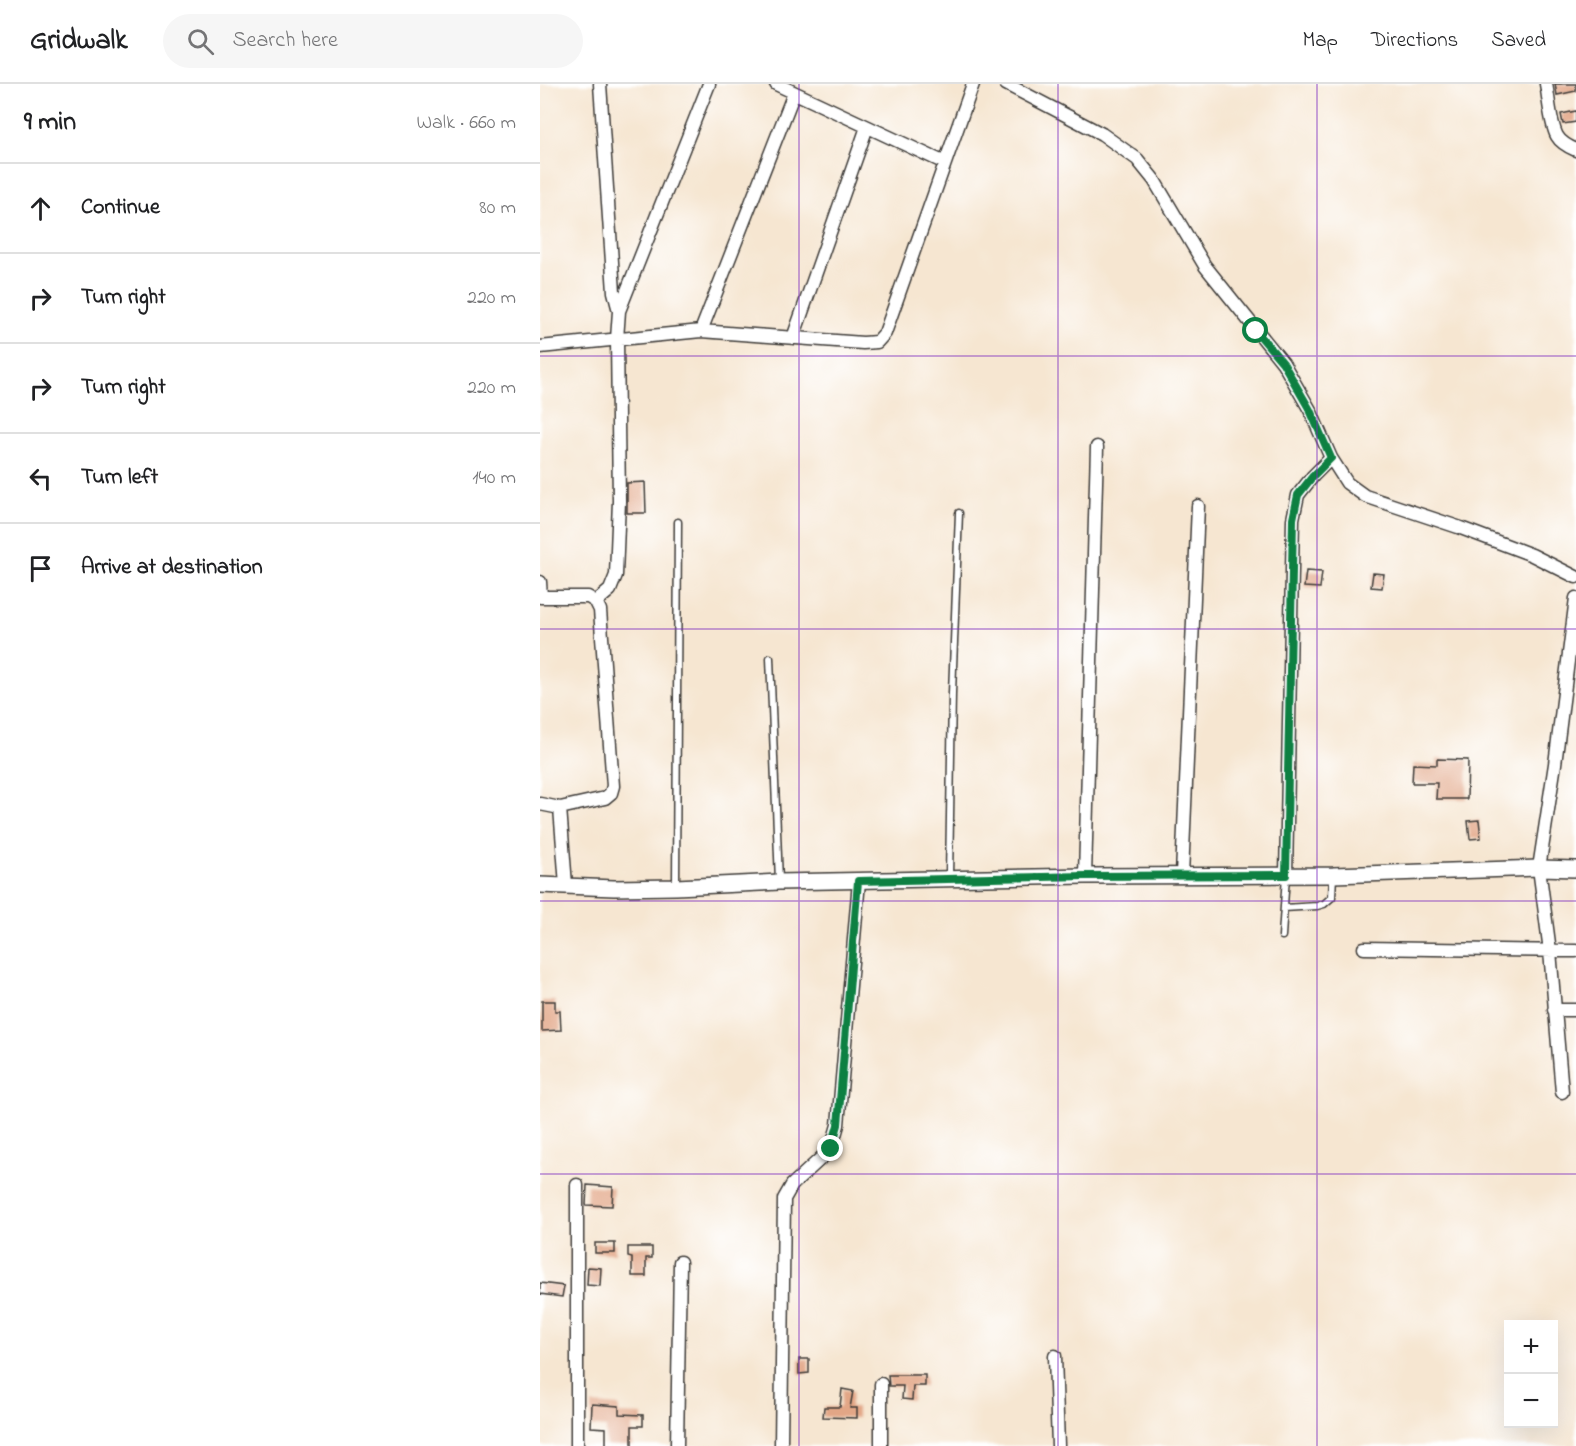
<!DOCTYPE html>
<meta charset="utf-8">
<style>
:root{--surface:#fff;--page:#f6f6f6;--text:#202124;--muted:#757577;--line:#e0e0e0}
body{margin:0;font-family:"Indie Flower",sans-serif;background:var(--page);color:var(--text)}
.controls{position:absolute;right:18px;bottom:18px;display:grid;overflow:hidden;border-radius:0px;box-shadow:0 6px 24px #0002}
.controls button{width:54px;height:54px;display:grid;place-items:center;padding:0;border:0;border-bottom:2px solid var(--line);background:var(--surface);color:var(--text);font:30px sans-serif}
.stop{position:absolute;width:18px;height:18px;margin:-14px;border:4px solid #0b8043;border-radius:50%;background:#fff}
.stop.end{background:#0b8043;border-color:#fff;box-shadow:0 2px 6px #0008}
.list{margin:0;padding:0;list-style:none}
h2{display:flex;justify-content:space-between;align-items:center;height:78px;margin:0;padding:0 24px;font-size:26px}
h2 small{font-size:20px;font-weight:400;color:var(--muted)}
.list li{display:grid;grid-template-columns:39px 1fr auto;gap:18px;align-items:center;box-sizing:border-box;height:90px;padding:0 24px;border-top:2px solid var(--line)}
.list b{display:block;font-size:22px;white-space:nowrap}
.list em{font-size:20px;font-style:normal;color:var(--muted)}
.icon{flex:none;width:33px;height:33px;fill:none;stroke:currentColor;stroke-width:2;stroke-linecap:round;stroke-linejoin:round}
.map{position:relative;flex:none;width:1036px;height:1362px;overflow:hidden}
header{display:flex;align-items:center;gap:36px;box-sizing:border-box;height:84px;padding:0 30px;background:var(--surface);border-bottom:2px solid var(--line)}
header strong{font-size:28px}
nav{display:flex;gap:33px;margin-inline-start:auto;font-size:21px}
.search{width:420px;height:54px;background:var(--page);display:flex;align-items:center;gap:15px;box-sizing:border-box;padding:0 21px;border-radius:33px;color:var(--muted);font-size:22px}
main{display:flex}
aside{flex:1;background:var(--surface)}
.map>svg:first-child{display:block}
.building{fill:#e2a686}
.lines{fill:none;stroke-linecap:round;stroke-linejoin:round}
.service-casing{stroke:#3d3a37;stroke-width:9}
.minor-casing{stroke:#3d3a37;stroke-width:15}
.tertiary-casing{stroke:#3d3a37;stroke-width:18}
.service{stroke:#fff;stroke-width:6}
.minor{stroke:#fff;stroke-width:12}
.tertiary{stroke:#fff;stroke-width:15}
.route{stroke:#0b8043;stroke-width:8}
.grid{fill:none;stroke:#7b2cbf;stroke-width:1.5;stroke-opacity:0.55}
</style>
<header>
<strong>Gridwalk</strong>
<div class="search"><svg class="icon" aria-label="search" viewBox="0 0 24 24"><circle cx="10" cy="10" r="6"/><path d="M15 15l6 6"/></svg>Search here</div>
<nav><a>Map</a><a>Directions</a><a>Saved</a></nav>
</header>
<main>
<aside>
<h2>9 min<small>Walk · 660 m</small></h2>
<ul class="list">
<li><svg class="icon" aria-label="ahead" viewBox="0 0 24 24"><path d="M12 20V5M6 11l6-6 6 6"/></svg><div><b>Continue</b></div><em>80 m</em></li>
<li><svg class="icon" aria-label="right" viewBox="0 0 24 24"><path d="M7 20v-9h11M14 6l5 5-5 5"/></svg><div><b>Turn right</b></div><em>220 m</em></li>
<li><svg class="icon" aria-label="right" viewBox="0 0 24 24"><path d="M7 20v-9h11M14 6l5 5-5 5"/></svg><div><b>Turn right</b></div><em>220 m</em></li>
<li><svg class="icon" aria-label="left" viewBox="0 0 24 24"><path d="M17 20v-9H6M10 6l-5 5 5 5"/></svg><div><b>Turn left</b></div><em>140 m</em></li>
<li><svg class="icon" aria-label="arrive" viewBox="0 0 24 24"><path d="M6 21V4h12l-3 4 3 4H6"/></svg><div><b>Arrive at destination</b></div></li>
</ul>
</aside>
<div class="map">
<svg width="1036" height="1362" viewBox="0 0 1036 1362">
<rect width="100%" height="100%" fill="#fff"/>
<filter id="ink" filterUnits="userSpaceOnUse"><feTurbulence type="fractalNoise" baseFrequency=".0167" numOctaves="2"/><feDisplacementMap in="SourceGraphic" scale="12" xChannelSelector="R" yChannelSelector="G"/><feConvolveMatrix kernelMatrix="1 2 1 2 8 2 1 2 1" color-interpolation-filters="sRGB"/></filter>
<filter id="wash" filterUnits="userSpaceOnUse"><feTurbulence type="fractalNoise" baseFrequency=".008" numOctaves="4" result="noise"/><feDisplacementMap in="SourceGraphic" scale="24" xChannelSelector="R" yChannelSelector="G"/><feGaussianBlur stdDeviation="1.35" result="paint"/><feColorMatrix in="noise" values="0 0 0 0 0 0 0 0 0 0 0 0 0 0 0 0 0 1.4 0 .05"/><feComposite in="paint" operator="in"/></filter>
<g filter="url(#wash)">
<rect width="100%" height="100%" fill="#f6e6d1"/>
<g id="blocks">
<path class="building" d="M1015,0H1036V7L1017,11Z
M1036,27V38L1023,40L1021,30Z
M105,398L106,429H87V399Z
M766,487L782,488L780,504L764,503Z
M833,489L844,490L842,504L831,503Z
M897,675L928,676L927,715H896L897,699H872L873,680L897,681Z
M939,736L941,754L930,755L928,737Z
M2,917H15V927H20L21,946L2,947Z
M47,1101L73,1103L72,1122L46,1121Z
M55,1159H75V1169H55Z
M88,1163H112V1174H106V1192H92V1174L88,1173Z
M48,1183L61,1184L60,1202L47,1201Z
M0,1199L24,1202L22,1213L0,1210Z
M259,1275H269V1289L259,1290Z
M348,1291H385V1302H373L372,1316L362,1315L363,1302H349Z
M302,1305L313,1307L310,1324H317V1334L283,1333L284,1323H300Z
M52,1320L79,1322V1330L103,1331V1342H92V1362H66V1344L51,1343Z"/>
</g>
</g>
<g filter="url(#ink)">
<use href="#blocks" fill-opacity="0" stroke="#3d3a37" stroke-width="1.5"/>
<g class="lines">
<g class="service-casing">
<path id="service" d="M230,574L239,797
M409,794L412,609L419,429
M136,803L138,438
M744,824L777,822L784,820L792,813L793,791
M742,852L746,792"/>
</g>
<g class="minor-casing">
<path id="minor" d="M60,0L74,208L79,227
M236,0L405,79
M466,0L562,50L597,75L614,96L665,182L743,279L770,326L791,374L807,399L825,412L918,443L992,471L1036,493
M1006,0C1009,15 1010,39 1017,52C1021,59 1029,63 1036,66
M161,247L254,9
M253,254L327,43
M0,263L161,247L323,259L337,258L345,249L433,0
M0,498L1,513
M0,513H48L56,518L60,526L73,702L71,709L65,714L20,724L0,720
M56,518L70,506L76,491L79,417L77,255L79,227L169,0
M20,724L26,801
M642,791L658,422
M746,791L753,435L758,411L773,392L791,374
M545,792L557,363
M824,864L1036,867
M1014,926H1036
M1022,1008L1010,867L999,784L1015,680L1036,514
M37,1101V1362
M515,1272L518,1362
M341,1300V1362
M137,1362L140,1178
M241,1362L244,1115L252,1101L291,1065L298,1041L319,797"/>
</g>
<g class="tertiary-casing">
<path id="tertiary" d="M0,801L74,804L136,803L239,798L545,792L793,791L999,784L1036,785"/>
</g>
<use href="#service" class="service"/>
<use href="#minor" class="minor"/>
<use href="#tertiary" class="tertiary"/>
</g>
</g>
<g class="lines" filter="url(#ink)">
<path class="route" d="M291,1065L298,1041L318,797L545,792L746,791L753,435L758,411L773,392L791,374L770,326L743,279L716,247"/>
</g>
<path class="grid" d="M259,0V1362M518,0V1362M777,0V1362M0,272H1036M0,545H1036M0,817H1036M0,1090H1036"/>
</svg>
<div class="controls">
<button>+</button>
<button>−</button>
</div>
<div class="stop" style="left:716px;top:247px"></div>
<div class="stop end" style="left:291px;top:1065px"></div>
</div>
</main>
